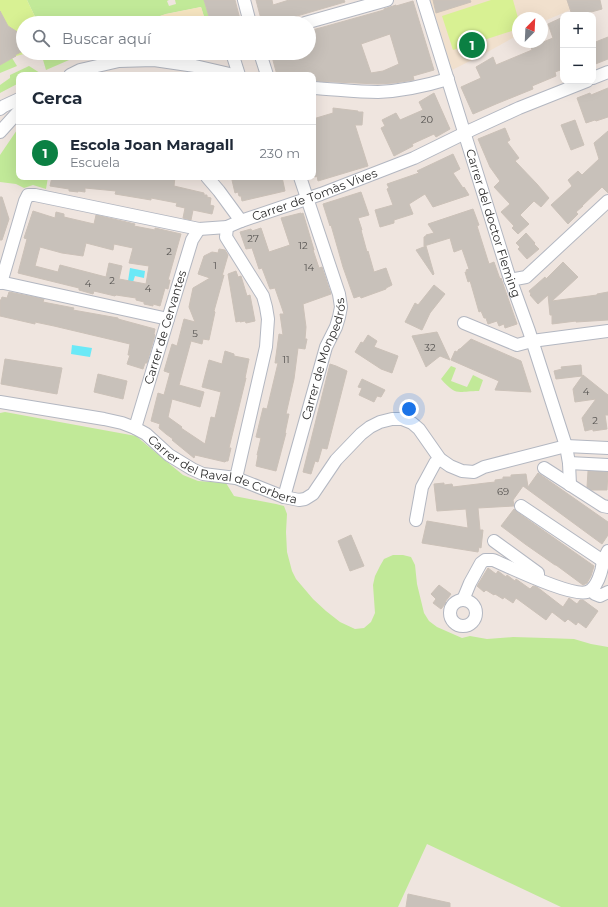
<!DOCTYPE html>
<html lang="es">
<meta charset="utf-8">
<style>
:root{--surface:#fff;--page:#f6f6f7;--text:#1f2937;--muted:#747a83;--line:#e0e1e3;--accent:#0b8043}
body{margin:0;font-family:Montserrat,sans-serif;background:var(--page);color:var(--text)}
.controls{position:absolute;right:12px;top:12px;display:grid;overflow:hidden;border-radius:8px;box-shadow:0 4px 16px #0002}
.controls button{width:36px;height:36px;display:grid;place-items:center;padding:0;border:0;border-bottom:1px solid var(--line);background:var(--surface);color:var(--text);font:20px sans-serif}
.compass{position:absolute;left:512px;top:12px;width:36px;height:36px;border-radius:50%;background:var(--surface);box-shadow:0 4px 16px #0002;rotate:24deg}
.you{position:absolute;left:409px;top:409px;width:14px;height:14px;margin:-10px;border:3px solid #fff;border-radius:50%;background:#1a73e8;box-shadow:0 0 0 6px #1a73e833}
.badge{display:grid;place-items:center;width:26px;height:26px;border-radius:50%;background:var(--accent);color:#fff;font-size:13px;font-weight:700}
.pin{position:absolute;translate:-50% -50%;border:2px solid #fff;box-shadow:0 1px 4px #0006}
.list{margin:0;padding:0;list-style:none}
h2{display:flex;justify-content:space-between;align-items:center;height:52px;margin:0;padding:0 16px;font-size:17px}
h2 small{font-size:13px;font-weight:400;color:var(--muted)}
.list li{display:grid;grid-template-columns:26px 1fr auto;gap:12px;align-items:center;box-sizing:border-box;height:56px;padding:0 16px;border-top:1px solid var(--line)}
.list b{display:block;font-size:15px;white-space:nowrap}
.list p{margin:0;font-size:13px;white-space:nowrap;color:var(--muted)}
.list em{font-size:13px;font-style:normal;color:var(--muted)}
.icon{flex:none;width:22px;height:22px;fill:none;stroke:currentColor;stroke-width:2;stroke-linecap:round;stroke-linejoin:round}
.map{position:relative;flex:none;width:608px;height:907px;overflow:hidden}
.search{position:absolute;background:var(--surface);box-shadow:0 4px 16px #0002;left:16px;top:16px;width:300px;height:44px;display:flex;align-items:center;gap:10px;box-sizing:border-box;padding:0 14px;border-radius:22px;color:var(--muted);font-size:15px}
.panel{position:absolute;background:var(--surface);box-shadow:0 4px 16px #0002;left:16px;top:72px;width:300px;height:108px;border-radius:8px}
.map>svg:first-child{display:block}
.education{fill:#f1e0cd}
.green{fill:#c1e998}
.sand{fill:#f6e5c0}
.pitch{fill:#d8f193}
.water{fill:#6be9f7}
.building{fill:#c8c1ba;stroke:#cbc1b8;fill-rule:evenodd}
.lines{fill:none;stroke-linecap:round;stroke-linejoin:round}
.street-casing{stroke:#b3b7c1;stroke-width:14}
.street{stroke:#fff;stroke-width:12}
.labels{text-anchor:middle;stroke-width:3;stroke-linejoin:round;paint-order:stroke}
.number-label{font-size:10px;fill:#545250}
.street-label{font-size:12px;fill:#2d2d2d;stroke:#fff}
</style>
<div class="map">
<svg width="608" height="907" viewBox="0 0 608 907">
<rect width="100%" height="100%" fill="#efe5df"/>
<path class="education" d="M430,0H600L570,10L542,22V18H518V35L482,55L452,70Z"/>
<path class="green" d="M27,0H169L167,1L169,6L176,4L175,0H204L211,23H206L201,7L166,14L139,23H38Z
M41,53H96L76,57L46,70Z
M12,58L17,66L0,73V65Z
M29,66L40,73L35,75H19V83L0,93V85L10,78V75Z
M19,127V177H48L46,189L33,185L24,188L16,184L0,182V155Z
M451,366L456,368L451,381L467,387L473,375L483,380L479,391C457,391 457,397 441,379Z
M5,412L136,436L166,461L183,475L198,481L226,483L234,496L276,504L284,506L287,514L286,532L287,552L292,571L296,579L313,599L326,611L340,622L355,629L364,628L371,622L375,613L373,585L375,576L380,566L384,559L393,555H403L411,557L415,565L417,584L424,613L429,621L437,627L462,638L470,636L487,639L513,637L546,638L574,639L591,644L608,647V907H561L427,844L398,907H0V413Z"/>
<path class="sand" d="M201,7L206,23H139L166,14Z"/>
<path class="pitch" d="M0,0H27L38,23H23V53H28L16,56L0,65Z
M491,0H513L518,18V29L453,50L442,16Z"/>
<path class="water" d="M130,268L145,271L144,278L135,276L133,282L128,281Z
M72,345L92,348L90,357L71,354Z"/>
<path class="building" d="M204,0H235L241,23H211Z
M256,0H272L273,5L289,0H344L345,2L273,23H262Z
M433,0H470L471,2L436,13Z
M567,0H600L602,9L584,14L585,15H572Z
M413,1L434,70L413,76L414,80L394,83L378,84L313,81V75H277L271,53H309V31L384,10V9L396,5V6ZM390,34L399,64L383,71L371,73L361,44Z
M0,11L8,26L19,33L23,40V51L15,55L16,56L0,65Z
M563,17V69L555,72L556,76L532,86L533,89L496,104L473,114L461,87L481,78L476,67L493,57L496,65L532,50L531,47L553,38L548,24Z
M608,37V59L593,65V43Z
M608,88V117L596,121L595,120L586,123L577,98L590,93L591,95Z
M434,93L450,129L436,137L434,134L412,144L413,146L394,156L381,128L385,126L382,120L396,113L400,120L423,110L419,102Z
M333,108L358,111V112H363L362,125H355L368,166L318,181L317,176L315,177L313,171V119L333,113Z
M575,120L584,145L571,150L561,125Z
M505,128L510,140L507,142L519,158L515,161L537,184L549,198L541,207L534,201L520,215L529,224L518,234L512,228L514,226L501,212L510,204L494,187L500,181L490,167L478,139Z
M608,131V193L602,187L582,206H583L576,212L578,214L568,224L551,205L572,186L568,180L578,171L582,175L599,159L594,143Z
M453,154L460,169L453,173L463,188L464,187L469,195L433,207L425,194L409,204L413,214L394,220V223L380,227L375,210L393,205L387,189L389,188L387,184L419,173L417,171Z
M52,177H175L174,186L204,193V195H207V197L211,198L210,205L214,206L212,214L193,210L191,220L183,218L185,208L176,206L177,203L151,198V200L115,194L116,191L85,188V192L78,191V192L69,191V189L50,186Z
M237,177H282L285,191L242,201L241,196H239L238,192L235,193L232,180L238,179Z
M361,192L369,215L358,218L362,230H361L367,252L368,251L374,272L386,268L392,285L386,288V289L361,298L360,296L354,298L343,267L331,225L330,226L323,204Z
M0,197H2L9,219L2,240H0Z
M473,209L479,225L477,226L489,264L494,262L500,279L501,278L517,324L505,328L504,324L499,326L497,321L488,324L486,318H484L481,311L479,312L471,284L470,281L468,282L465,272H467L466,270L469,269L462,249L454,252L450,238L424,246V237L426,236V235L434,233L428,224Z
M33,211L55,218L56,212L64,214V217L94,224L96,215L135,224L134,226L155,230V228L181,234L168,280H170L168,289L165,288L160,306L153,304V306L144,304V302L136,300V298L116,295L115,296L94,291L93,294L79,290V288L18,273L27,239L24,238ZM86,243L113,250L114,244L133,248L129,263L149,266L146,284L119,279L122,266L109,263L106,277L60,265L58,272L35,266L40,247L62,253L83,256Z
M301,213V214L303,213L314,250H313L319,268L322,267L331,294L303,304L306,327L305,339H307L305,349L298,348L294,379L286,414H289L285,433H286L276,471L256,466L258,455H257L261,438L256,437L263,408L267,409L278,363H275L279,334L283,335L280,314H284L275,288L270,289L262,268L259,269L252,248L246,249L240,232L251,229L252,231L261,228L269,252L290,245L281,218Z
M526,233L535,243L534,244L539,249L527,259L518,249L520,247L516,243Z
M426,246L434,274L433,275L416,250Z
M219,249L225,250L228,255L222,276L224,275L214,311L215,312L209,340L203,339L202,344L191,341L179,385L204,392L200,407L172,399L168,417L182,427L181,428L205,444L211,417L215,418L221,392L202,387L209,360L222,364L225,351L234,354V356L249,359L245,378H246L229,448H231L228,461H226L225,462L195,455L194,458L172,440L173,439L166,434L159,428L160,424L151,421L158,393L164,395L170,373L164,371L172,344L177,346L184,319L195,322L189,307L193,288L210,278L198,274L204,256L212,252L218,253Z
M563,262L578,277L552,301L597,295V294L608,292V320L576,322V321L552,324V315H550L548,295L538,304L530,295L531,294L529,291L545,277L546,279Z
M236,271L238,277L241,276L247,296L250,295L255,321L246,323L245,321L240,322V321L236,322L228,274Z
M434,285L445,294L430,313L422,330L405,322L415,303L418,305Z
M9,292L44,299L43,302L74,308L73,310L118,318V319L155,329L154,334L155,335L147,363H145L143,369L127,364L130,355H128L130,344L54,326L35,322V324L0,316V300H1L2,297L7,298Z
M437,332L450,360L440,356L426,367L412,336Z
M368,335L377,341L374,347L398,356L392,373L381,369L355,352L361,342L363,343Z
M471,339L521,361L531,392L495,390L499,381L451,360L455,351L457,352L459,349H460Z
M5,359L62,368L57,394L1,384Z
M330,364L336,366L347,371L327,449L322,448L318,462L315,461L311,474L303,472Z
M581,365L582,376L556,379L554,371L562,369L561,367Z
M98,374L127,381L123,399L94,392Z
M583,375L608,395V415H605L607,429L593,431V429L585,431L582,418L596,399L575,402L573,389Z
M362,379L385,390L381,397L377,396L374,402L359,395L362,388L358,387Z
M588,471L608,472L607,490H591L587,487Z
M538,473L608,522V535L602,544L523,486L513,500L514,506L478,508L480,530H483L481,548L479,547L478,552L422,543L427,521L468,528L466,509L437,511L434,484L444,483V485L452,484L453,487L486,483L495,482V480L503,479V477H511V475L526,474L528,487Z
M514,509L517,512L594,566L591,576L587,583L583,585L556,565H555L525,544L501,526Z
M351,535L364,566L350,571L338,541Z
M488,568L496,574L498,571L506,577L507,575L515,581L516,579L530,589L533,586L537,587L563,607L569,598L577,604L580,600H583L598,611L586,628L578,622L576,625L568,619L565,622L552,612L546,620L516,598L513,603L504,597L503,599L495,594L494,595L486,590L484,592L477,586Z
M439,585L451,594L445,602L446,603L441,609L433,603L436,599L431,594Z
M408,894L450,903V907H406Z"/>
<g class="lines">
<g class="street-casing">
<g id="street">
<path d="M244,0L250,23"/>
<path id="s1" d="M423,0L508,273L529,331L566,446L569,463L570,485"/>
<path d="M305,23L387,0"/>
<path d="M232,53L239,75"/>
<path d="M260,53L267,75"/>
<path d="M70,75L80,70L119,61L154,60L195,66L234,75"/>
<path d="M593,78L608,72"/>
<path d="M313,88C334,89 356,92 378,92C401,91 425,86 448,79"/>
<path d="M0,109L4,106L19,99"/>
<path d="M0,132L19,111"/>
<path d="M207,177L219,191L241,221"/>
<path d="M227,227L226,237L263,296L266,307L268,319L266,347L236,478"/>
<path d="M510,280L526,277L608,201"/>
<path d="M0,282L168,319"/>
<path id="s2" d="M1,283L25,201L28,195H35L199,229L227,227L241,221L321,194L414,158L471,130L519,108L587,81"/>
<path d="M464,323L517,345L532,341L608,331"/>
<path id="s3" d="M0,402L104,419L122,423L135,428L146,434L169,455L192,469L203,474L236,478L284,497L299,500L305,499L313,494L336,460L361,434L370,427L380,422L392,419H402L412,423L419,429L440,459L450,466L462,471L474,472L484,467L566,446L608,448"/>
<path id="s4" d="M135,428L168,319L192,240L199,229"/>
<path d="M569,463L608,465"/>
<path d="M544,468L603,506L608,507"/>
<path id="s5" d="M284,497L326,347L336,327L339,317L341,307L339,294L300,177"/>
<path d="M521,506L603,561L608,551"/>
<path d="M416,520L422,487L435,463L440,459"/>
<path d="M494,541L538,573V575"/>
<path d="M594,588L595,594L600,596L608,592"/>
<path d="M463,600L470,583L481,563L485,560H493C510,567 571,597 587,592C597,589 602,571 603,561"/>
<circle cx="463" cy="613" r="13"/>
</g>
</g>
<use href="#street" class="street"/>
</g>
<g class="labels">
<g class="number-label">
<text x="427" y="123">20</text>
<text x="253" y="242">27</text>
<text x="303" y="249">12</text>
<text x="169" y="255">2</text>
<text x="215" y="269">1</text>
<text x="309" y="271">14</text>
<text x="112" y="284">2</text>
<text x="88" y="287">4</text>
<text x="148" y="292">4</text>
<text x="195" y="337">5</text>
<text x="430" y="351">32</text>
<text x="286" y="363">11</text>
<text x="586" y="395">4</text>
<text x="595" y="424">2</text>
<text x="503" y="495">69</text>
</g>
<g class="street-label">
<text dy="4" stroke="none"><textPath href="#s2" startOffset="388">Carrer de Tomàs Vives</textPath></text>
<text dy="4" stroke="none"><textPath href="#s1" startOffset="234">Carrer del doctor Fleming</textPath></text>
<text dy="4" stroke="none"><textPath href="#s4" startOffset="105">Carrer de Cervantes</textPath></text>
<text dy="4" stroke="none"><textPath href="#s5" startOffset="144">Carrer de Monpedrós</textPath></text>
<text dy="4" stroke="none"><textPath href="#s3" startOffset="237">Carrer del Raval de Corbera</textPath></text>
</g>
</g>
</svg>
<div class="controls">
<button>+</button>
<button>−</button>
</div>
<svg class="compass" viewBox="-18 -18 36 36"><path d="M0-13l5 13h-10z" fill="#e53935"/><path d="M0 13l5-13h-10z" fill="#747a83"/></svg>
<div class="you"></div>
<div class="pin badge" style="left:472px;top:45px">1</div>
<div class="search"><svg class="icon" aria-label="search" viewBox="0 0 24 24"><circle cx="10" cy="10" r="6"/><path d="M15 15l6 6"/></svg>Buscar aquí</div>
<section class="panel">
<h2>Cerca<small></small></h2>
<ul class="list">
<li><span class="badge">1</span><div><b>Escola Joan Maragall</b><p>Escuela</p></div><em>230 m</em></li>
</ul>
</section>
</div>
